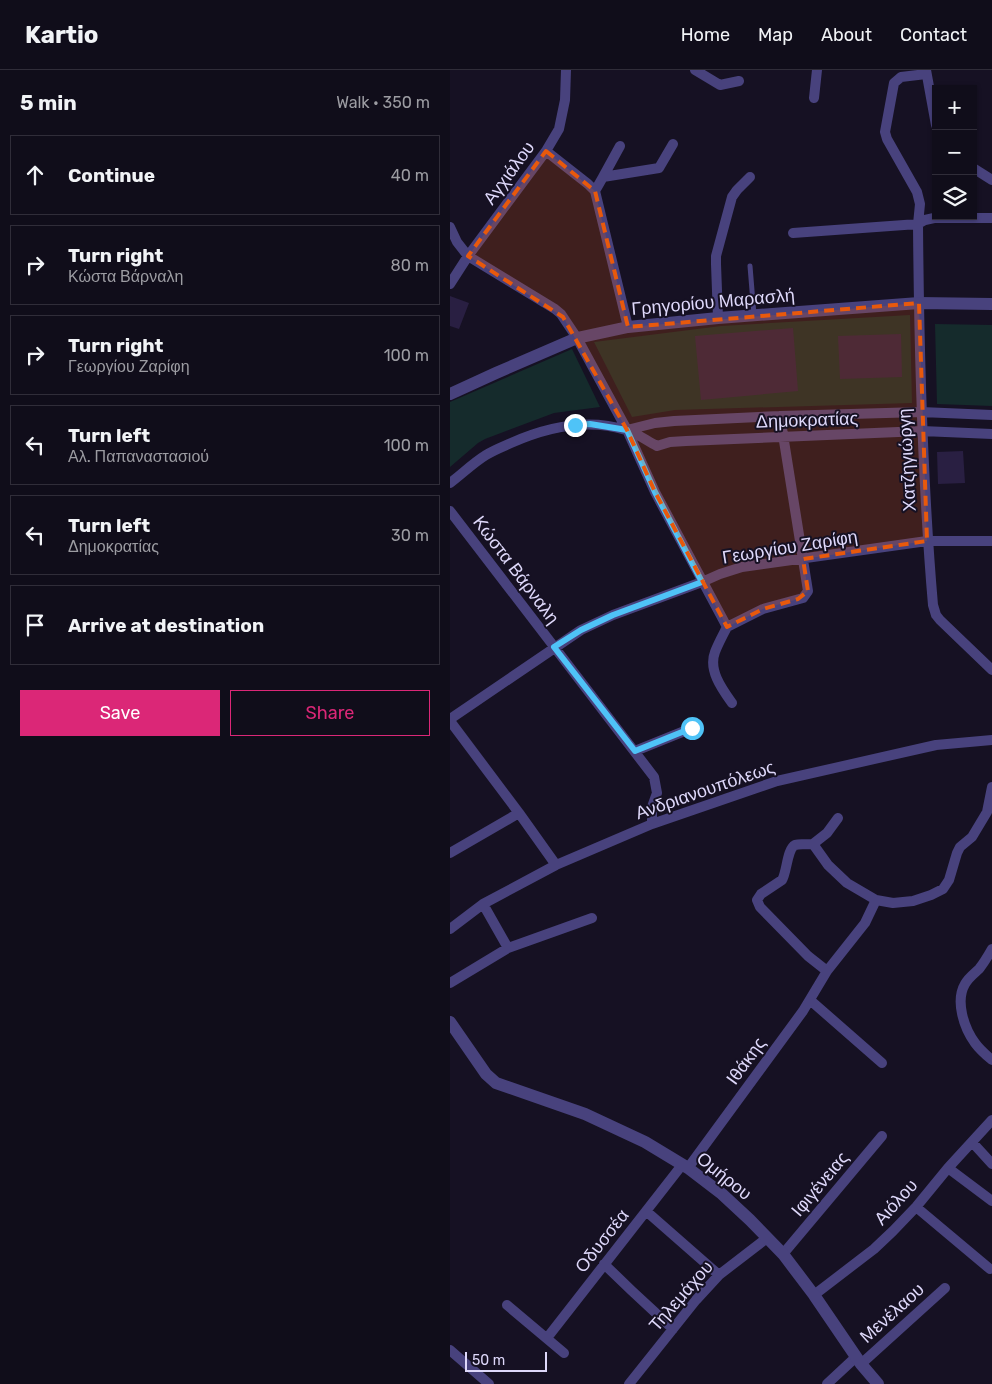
<!DOCTYPE html>
<meta charset="utf-8">
<style>
:root{--surface:#100d1a;--page:#1e1b27;--text:#f1f3f6;--muted:#9c9ca2;--line:#302d39;--accent:#db2777}
body{margin:0;font-family:Rubik,sans-serif;background:var(--page);color:var(--text)}
.controls{position:absolute;right:15px;top:15px;display:grid;overflow:hidden;border-radius:0px;box-shadow:0 1px 4px #0004}
.controls button{width:45px;height:45px;display:grid;place-items:center;padding:0;border:0;border-bottom:1px solid var(--line);background:var(--surface);color:var(--text);font:25px sans-serif}
.scale{position:absolute;left:15px;bottom:12px;width:82px;box-sizing:border-box;padding-left:5px;border:2px solid #ded8fa;border-top:0;font-size:14px;line-height:18px;white-space:nowrap;color:#ded8fa;-webkit-text-stroke:4px #161123;paint-order:stroke}
.stop{position:absolute;width:15px;height:15px;margin:-11px;border:4px solid #4fc3f7;border-radius:50%;background:#fff}
.stop.end{background:#4fc3f7;border-color:#fff;box-shadow:0 1px 5px #0008}
.list{margin:0;padding:0;list-style:none}
h2{display:flex;justify-content:space-between;align-items:center;height:65px;margin:0;padding:0 20px;font-size:21px}
h2 small{font-size:16px;font-weight:400;color:var(--muted)}
.list li{display:grid;grid-template-columns:32px 1fr auto;gap:15px;align-items:center;box-sizing:border-box;height:80px;margin:0 10px 10px;padding:0 10px;border:1px solid var(--line);border-radius:0px}
.list b{display:block;font-size:19px;white-space:nowrap}
.list p{margin:0;font-size:16px;white-space:nowrap;color:var(--muted)}
.list em{font-size:16px;font-style:normal;color:var(--muted)}
.actions{display:flex;gap:10px;padding:15px 20px}
.actions a{flex:1;padding:11px 0;border:1px solid var(--accent);border-radius:0px;text-align:center;font-size:18px;color:var(--accent)}
.actions .main{background:var(--accent);color:#fff}
.icon{flex:none;width:28px;height:28px;fill:none;stroke:currentColor;stroke-width:2;stroke-linecap:round;stroke-linejoin:round}
.map{position:relative;flex:none;width:542px;height:1314px;overflow:hidden}
header{display:flex;align-items:center;gap:30px;box-sizing:border-box;height:70px;padding:0 25px;background:var(--surface);border-bottom:1px solid var(--line)}
header strong{font-size:24px}
nav{display:flex;gap:28px;margin-inline-start:auto;font-size:18px}
main{display:flex}
aside{flex:1;background:var(--surface)}
.map>svg:first-child{display:block}
.green{fill:#152b2c}
.building{fill:#291f42}
.lines{fill:none;stroke-linecap:round;stroke-linejoin:round}
.service{stroke:#48427d;stroke-width:5}
.minor{stroke:#48427d;stroke-width:10}
.tertiary{stroke:#48427d;stroke-width:12}
.route{stroke:#4fc3f7;stroke-width:6}
.marked{fill:#e8590c;fill-opacity:0.2;stroke:#e8590c;stroke-width:4;stroke-dasharray:10 6;stroke-linejoin:round}
.labels{text-anchor:middle;stroke-width:4;stroke-linejoin:round;paint-order:stroke}
.street-label{font-size:18px;fill:#ded8fa;stroke:#161123}
</style>
<header>
<strong>Kartio</strong>
<nav><a>Home</a><a>Map</a><a>About</a><a>Contact</a></nav>
</header>
<main>
<aside>
<h2>5 min<small>Walk · 350 m</small></h2>
<ul class="list">
<li><svg class="icon" aria-label="ahead" viewBox="0 0 24 24"><path d="M12 20V5M6 11l6-6 6 6"/></svg><div><b>Continue</b></div><em>40 m</em></li>
<li><svg class="icon" aria-label="right" viewBox="0 0 24 24"><path d="M7 20v-9h11M14 6l5 5-5 5"/></svg><div><b>Turn right</b><p>Κώστα Βάρναλη</p></div><em>80 m</em></li>
<li><svg class="icon" aria-label="right" viewBox="0 0 24 24"><path d="M7 20v-9h11M14 6l5 5-5 5"/></svg><div><b>Turn right</b><p>Γεωργίου Ζαρίφη</p></div><em>100 m</em></li>
<li><svg class="icon" aria-label="left" viewBox="0 0 24 24"><path d="M17 20v-9H6M10 6l-5 5 5 5"/></svg><div><b>Turn left</b><p>Αλ. Παπαναστασιού</p></div><em>100 m</em></li>
<li><svg class="icon" aria-label="left" viewBox="0 0 24 24"><path d="M17 20v-9H6M10 6l-5 5 5 5"/></svg><div><b>Turn left</b><p>Δημοκρατίας</p></div><em>30 m</em></li>
<li><svg class="icon" aria-label="arrive" viewBox="0 0 24 24"><path d="M6 21V4h12l-3 4 3 4H6"/></svg><div><b>Arrive at destination</b></div></li>
</ul>
<div class="actions"><a class="main">Save</a><a>Share</a></div>
</aside>
<div class="map">
<svg width="542" height="1314" viewBox="0 0 542 1314">
<rect width="100%" height="100%" fill="#161123"/>
<path class="green" d="M460,245L462,333L225,340L182,347L144,272L271,256Z
M485,254L542,255V336L487,334Z
M122,279L150,337L104,343L35,369L28,373L0,397V332Z"/>
<path class="building" d="M0,226L19,233L9,259L0,256Z
M343,258L348,321L251,330L245,266Z
M451,264L452,307L390,309L388,266Z
M513,381L515,413L488,414L487,382Z"/>
<g class="lines">
<path class="service" d="M300,196L304,245"/>
<path class="minor" d="M245,0L270,15L289,11
M476,0L486,55
M476,4L451,7L444,13L435,62L437,69L467,122L470,134L468,154C469,281 472,408 483,535L486,545L490,550L542,600
M364,28L367,0
M96,81L138,114L145,121L178,257
M523,98L542,110
M153,107L170,76
M145,121L153,107L209,98L223,74
M0,157L7,172L18,186L105,239L111,244L127,268L177,360L205,422L277,557
M343,163L468,154L475,150L484,148H542
M0,214L18,186L96,81L109,59L115,30L116,0
M268,248L266,194V186L282,127L287,120L300,107
M177,360L205,353L224,351L330,346L471,342L542,345
M0,413C12,404 23,393 36,385C44,380 52,377 61,373C97,357 137,348 176,360C187,363 197,371 207,376L220,372L236,371L472,361L542,364
M0,441L204,707L207,723L202,737V754
M277,557L313,539L353,528L358,521L330,346
M277,557C273,565 268,574 265,582C258,600 272,619 282,633
M0,649L131,560L163,545L252,512L270,504L292,497L477,471H542
M0,651L69,743L106,795
M185,681L242,658
M363,774L377,763L388,748
M0,783L69,743
M426,830L415,853L377,901L358,886L310,837L307,830L311,824L332,810C337,802 337,779 345,775C350,774 357,774 363,774L378,795L397,813L426,830L443,833L463,831L481,825L493,819L499,810L507,783L510,777L522,767L537,742L542,717
M33,834L58,878
M0,859L33,834L106,795L202,754L327,711L486,675L542,670
M542,879C538,886 534,893 529,899C524,904 519,907 515,914C505,931 514,958 525,973C530,980 536,985 542,990
M0,913L58,878L142,848
M360,930L432,993
M522,1072L542,1094
M238,1098L353,941L377,901
M498,1098L542,1131
M466,1137L540,1199
M196,1141L269,1205
M333,1184L432,1066
M154,1194L182,1221L223,1259
M364,1225L424,1179L443,1161L466,1137L498,1098L542,1050
M57,1235L114,1283
M97,1268L232,1095
M0,1280L39,1314
M411,1294L495,1218
M179,1314L246,1230L269,1205L317,1168
M377,1314L406,1287"/>
<path class="tertiary" d="M0,324L46,303L127,268L178,257L268,248L469,233L542,234
M0,952L36,1004L46,1013L135,1044L195,1072L238,1098L272,1124L300,1150L333,1184L364,1225L411,1294L428,1314"/>
</g>
<g class="lines">
<path class="route" d="M125,355L140,354L177,360L205,422L252,512L163,545L131,560L104,577L185,681L242,658"/>
</g>
<path class="marked" d="M96,81L145,121L178,257L469,233L477,471L353,489L358,521L348,529L313,539L277,557L205,422L177,360L113,247L18,186Z"/>
<g class="labels">
<g class="street-label">
<text transform="translate(59 103) rotate(-54)" y="6">Αγχιάλου</text>
<text transform="translate(263 232) rotate(-5)" y="6">Γρηγορίου Μαρασλή</text>
<text transform="translate(357 350) rotate(-2)" y="6">Δημοκρατίας</text>
<text transform="translate(457 390) rotate(-93)" y="6">Χατζηγιώργη</text>
<text transform="translate(340 477) rotate(-9)" y="6">Γεωργίου Ζαρίφη</text>
<text transform="translate(66 500) rotate(53)" y="6">Κώστα Βάρναλη</text>
<text transform="translate(255 720) rotate(-19)" y="6">Ανδριανουπόλεως</text>
<text transform="translate(296 991) rotate(-54)" y="6">Ιθάκης</text>
<text transform="translate(274 1106) rotate(39)" y="6">Ομήρου</text>
<text transform="translate(370 1114) rotate(-50)" y="6">Ιφιγένειας</text>
<text transform="translate(446 1132) rotate(-48)" y="6">Αιόλου</text>
<text transform="translate(152 1171) rotate(-52)" y="6">Οδυσσέα</text>
<text transform="translate(231 1226) rotate(-49)" y="6">Τηλεμάχου</text>
<text transform="translate(442 1243) rotate(-42)" y="6">Μενέλαου</text>
</g>
</g>
</svg>
<div class="controls">
<button>+</button>
<button>−</button>
<button><svg class="icon" aria-label="layers" viewBox="0 0 24 24"><path d="M12 4l9 5-9 5-9-5zM3 14l9 5 9-5"/></svg></button>
</div>
<div class="scale">50 m</div>
<div class="stop" style="left:242px;top:658px"></div>
<div class="stop end" style="left:125px;top:355px"></div>
</div>
</main>
